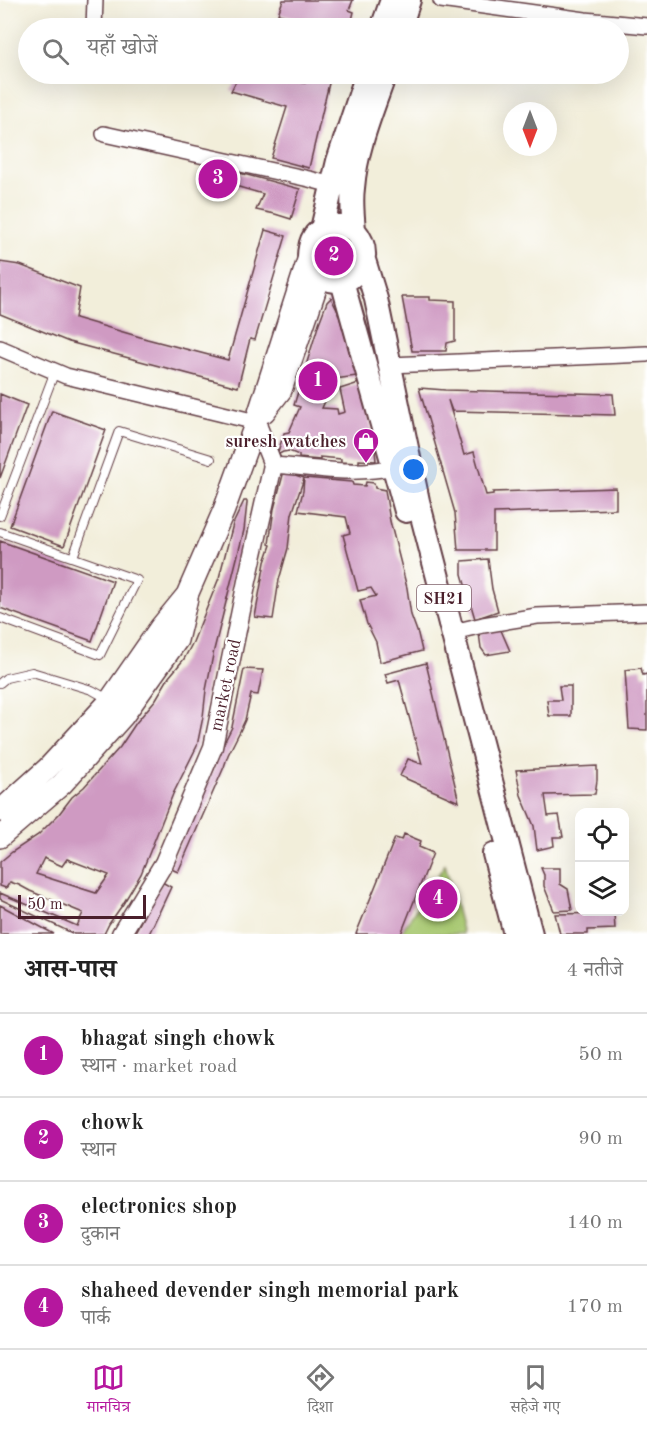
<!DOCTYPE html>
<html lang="hi">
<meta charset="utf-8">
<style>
:root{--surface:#fff;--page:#f6f6f6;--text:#222;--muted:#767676;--line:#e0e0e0;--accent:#b5179e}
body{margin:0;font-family:"Old Standard TT","Noto Serif Devanagari",serif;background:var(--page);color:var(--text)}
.controls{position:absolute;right:18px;bottom:18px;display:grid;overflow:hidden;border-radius:12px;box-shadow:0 6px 24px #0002}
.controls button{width:54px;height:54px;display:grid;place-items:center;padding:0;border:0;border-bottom:2px solid var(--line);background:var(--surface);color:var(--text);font:30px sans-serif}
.compass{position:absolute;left:503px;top:102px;width:54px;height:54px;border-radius:50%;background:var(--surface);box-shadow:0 6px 24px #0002;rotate:180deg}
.scale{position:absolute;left:18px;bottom:15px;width:128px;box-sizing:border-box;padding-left:6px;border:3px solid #4a1f2b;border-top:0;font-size:16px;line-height:21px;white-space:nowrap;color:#4a1f2b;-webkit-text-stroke:4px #fff;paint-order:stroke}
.you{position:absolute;left:414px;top:470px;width:21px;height:21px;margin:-15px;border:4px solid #fff;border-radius:50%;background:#1a73e8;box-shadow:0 0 0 9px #1a73e833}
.badge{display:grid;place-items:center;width:39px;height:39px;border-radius:50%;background:var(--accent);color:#fff;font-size:20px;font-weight:700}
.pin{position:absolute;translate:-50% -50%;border:3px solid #fff;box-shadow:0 2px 6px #0006}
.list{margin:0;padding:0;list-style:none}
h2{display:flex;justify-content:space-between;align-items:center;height:78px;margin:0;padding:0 24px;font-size:26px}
h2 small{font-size:20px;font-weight:400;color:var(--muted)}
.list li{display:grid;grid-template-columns:39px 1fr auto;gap:18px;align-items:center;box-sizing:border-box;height:84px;padding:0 24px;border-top:2px solid var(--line)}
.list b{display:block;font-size:22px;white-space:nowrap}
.list p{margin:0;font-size:20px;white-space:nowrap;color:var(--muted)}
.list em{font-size:20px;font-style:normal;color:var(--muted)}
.icon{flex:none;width:33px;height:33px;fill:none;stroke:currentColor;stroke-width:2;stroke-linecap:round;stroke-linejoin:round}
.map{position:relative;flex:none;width:647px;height:934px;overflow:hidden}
.search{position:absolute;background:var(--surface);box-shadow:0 6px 24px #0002;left:18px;right:18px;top:18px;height:66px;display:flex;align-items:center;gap:15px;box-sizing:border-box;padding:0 21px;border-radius:33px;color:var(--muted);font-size:22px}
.sheet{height:414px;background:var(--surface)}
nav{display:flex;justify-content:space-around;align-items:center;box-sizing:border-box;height:84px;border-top:2px solid var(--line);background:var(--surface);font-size:16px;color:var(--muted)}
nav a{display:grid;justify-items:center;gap:3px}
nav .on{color:var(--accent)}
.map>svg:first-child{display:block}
.green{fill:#a7c871;stroke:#78744e;stroke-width:1.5}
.building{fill:#cf9ac2;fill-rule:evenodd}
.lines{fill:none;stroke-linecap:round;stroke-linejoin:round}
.service-casing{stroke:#633e45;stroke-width:10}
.minor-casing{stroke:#633e45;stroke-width:18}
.tertiary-casing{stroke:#633e45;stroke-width:21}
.secondary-casing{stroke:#633e45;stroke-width:24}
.primary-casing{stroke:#633e45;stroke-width:26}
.service{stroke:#fff;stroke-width:8}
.minor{stroke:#fff;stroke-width:15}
.tertiary{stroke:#fff;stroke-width:18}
.secondary{stroke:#fff;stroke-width:21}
.primary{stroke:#fff;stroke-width:22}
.labels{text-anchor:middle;stroke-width:4.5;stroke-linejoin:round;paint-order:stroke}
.shield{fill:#fff;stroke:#80626b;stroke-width:1.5}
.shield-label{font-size:16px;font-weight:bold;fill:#4a1f2b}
.poi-label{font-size:18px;font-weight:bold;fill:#4a1f2b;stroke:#fff;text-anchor:end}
.street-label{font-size:18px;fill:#4a1f2b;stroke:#fff}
</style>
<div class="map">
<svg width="647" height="934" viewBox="0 0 647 934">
<rect width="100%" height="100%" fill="#fff"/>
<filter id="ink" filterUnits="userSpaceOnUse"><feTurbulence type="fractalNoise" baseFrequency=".0167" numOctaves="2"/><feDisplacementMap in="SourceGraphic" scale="12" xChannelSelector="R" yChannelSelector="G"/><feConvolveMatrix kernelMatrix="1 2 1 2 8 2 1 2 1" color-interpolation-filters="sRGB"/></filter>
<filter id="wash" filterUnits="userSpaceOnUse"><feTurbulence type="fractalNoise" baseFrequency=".008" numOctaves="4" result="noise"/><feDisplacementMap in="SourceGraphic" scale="24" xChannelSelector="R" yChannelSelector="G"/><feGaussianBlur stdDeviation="1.35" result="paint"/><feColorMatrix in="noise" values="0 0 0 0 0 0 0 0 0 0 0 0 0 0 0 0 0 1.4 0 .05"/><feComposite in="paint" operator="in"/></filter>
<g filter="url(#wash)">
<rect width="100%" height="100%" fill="#f2eeda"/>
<path class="green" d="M445,864L463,934H400Z"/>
<g id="blocks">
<path class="building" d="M283,0H353L349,10L354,12L350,28H327V27L278,14Z
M251,74H264L305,83L307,74L330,79L309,168L271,158L287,107L231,91L237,79L246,81Z
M228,170L300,189L291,219L275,214L256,210L263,194L225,183Z
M265,230L286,236L255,340L250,339L238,387L69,342L0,314V262L20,265L80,288L75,318L147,339L228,360Z
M402,297H430V300L455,301V341L447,343L446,351H412Z
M331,298L338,312L357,376L335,379L322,408L337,409L338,414L345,412L340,389L359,383L374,435L376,448L375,451L376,461L359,460V463L341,462V459L320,457V460L299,458V455L289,451L283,452L277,455L284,433L289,432L300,407L294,405L319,323L327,302Z
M419,388L445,390L613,394L615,415L452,411L448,400L464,455L474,452L486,495L493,494V492L616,488V509L494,513V550H458L455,513Z
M0,394L27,405L0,478Z
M52,411L106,430L64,546L10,526Z
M284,471L304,478L352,482L353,485L365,486L366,482L374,483L375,488L385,490L390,521L407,588L411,615L418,634L422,651L380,662L376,642L367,624L360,600L376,596L371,588L358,591L343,535L350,533L346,517L298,511L303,491L304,478L292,514L288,548L279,580L273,619L255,617L265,562L271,545L269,544L274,509Z
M244,501H247V503L244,530L214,650L206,690L203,717L197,746L173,794L141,874L123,904L109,924L104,934H74L0,899V893L77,926L83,913L30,891L19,885L10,882L6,888L0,886V862L12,852L38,835L59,814L72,797L84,787L120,747L136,723L156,699L169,677L184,659L193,642L219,578L233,524ZM44,858L62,866L67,859L109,875L96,893L36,874Z
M0,541L113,581L92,641L0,608Z
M488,559L492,589L498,611L475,619L462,574V561Z
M500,628L510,651L486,655L481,648L479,633Z
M426,663L459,802L400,776L408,759L422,764L399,680L388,683L385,674Z
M641,668L643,675L647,674V730L629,729L625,670Z
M244,669L263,670L258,695L251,694L245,720L240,731L228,755L224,767L178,872L169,868L202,792L214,769L220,751L232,727Z
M559,686H571V716H549L547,700H561Z
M597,766V780L595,794L545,795L548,816L559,815L563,837H553L554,846L537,850L534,826L521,795L516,770Z
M404,834L421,841L419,847L433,853L401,934H356L395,838L402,840Z
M541,868H560V884L568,889L572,910L554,911L544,886V875Z
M162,882L171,887L149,934H134Z
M0,905L54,934H0Z
M614,913L615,929L588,930V934H560L555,914Z"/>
</g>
</g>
<g filter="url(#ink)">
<use href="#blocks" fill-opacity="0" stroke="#633e45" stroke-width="1.5"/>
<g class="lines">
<g class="service-casing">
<path id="service" d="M0,516L55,371
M0,532L137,580L100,655L0,618
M73,557L119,431L211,459
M0,683L6,678L32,672L92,690L108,699"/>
</g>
<g class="minor-casing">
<path id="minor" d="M441,0L585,20L647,26
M94,28L95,0
M104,134L309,179L332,185
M0,348L66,376L256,422
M390,365L647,354
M273,465C316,468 352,476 394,467
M453,632L483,625L537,616L647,612"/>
</g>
<g class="tertiary-casing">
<path id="tertiary" d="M121,934L164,863L213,747L247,581L273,465L256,422"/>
</g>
<g class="secondary-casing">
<path id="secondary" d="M264,412L281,390L320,276
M0,811L48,768L108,703L160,628L187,595L224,510L256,422L309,257
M0,837L62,784L123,716L177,640L187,598"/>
</g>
<g class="primary-casing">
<path id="primary" d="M382,28L392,0
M400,28L409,0
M322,229L338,161L367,74
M354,230C336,222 313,225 310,248C308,256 310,264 315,270C340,299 384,265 354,230C353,216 351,202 353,188C356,148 372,111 385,74
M364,260L376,299L418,501L531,934
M342,281L406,511
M494,854L515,934"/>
</g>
<use href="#service" class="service"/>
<use href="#minor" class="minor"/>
<use href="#tertiary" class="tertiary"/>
<use href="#secondary" class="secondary"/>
<use href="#primary" class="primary"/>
</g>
</g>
<defs>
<g id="shop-pin" transform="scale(1.35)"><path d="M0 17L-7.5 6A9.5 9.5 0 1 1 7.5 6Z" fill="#b5179e" stroke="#fff"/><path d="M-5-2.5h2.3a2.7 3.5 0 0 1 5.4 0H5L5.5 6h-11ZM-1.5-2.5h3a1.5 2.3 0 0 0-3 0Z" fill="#fff"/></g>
</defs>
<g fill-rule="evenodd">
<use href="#shop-pin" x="366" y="441"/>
</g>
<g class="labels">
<rect class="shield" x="417" y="585" width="54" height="26" rx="4.5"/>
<g class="shield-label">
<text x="444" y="604">SH21</text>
</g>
<g class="poi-label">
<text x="346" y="447">suresh watches</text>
</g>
<g class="street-label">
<text transform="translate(225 685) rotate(-78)" y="6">market road</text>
</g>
</g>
</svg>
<div class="controls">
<button><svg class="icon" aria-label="locate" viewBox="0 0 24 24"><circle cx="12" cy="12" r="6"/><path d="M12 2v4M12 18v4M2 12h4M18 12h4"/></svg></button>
<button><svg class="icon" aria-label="layers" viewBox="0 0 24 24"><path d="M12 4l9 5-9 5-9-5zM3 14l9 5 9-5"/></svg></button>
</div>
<svg class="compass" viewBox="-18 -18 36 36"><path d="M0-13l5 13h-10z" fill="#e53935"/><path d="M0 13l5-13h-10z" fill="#767676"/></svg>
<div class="scale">50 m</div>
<div class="you"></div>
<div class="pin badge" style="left:318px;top:381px">1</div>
<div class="pin badge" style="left:334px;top:256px">2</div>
<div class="pin badge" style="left:218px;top:179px">3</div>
<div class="pin badge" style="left:438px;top:899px">4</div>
<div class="search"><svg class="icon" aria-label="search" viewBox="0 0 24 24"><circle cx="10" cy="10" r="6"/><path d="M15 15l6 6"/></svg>यहाँ खोजें</div>
</div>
<section class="sheet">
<h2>आस-पास<small>4 नतीजे</small></h2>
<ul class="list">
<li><span class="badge">1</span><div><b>bhagat singh chowk</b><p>स्थान · market road</p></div><em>50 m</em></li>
<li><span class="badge">2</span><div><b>chowk</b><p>स्थान</p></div><em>90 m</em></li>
<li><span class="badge">3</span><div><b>electronics shop</b><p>दुकान</p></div><em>140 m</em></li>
<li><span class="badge">4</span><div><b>shaheed devender singh memorial park</b><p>पार्क</p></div><em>170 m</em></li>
</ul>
</section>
<nav>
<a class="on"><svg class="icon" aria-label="map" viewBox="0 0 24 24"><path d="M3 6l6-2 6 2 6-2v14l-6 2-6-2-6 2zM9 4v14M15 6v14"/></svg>मानचित्र</a>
<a><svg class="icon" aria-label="directions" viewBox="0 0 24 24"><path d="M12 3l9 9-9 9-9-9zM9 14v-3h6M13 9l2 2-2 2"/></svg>दिशा</a>
<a><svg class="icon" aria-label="saved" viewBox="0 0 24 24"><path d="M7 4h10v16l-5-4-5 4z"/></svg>सहेजे गए</a>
</nav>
